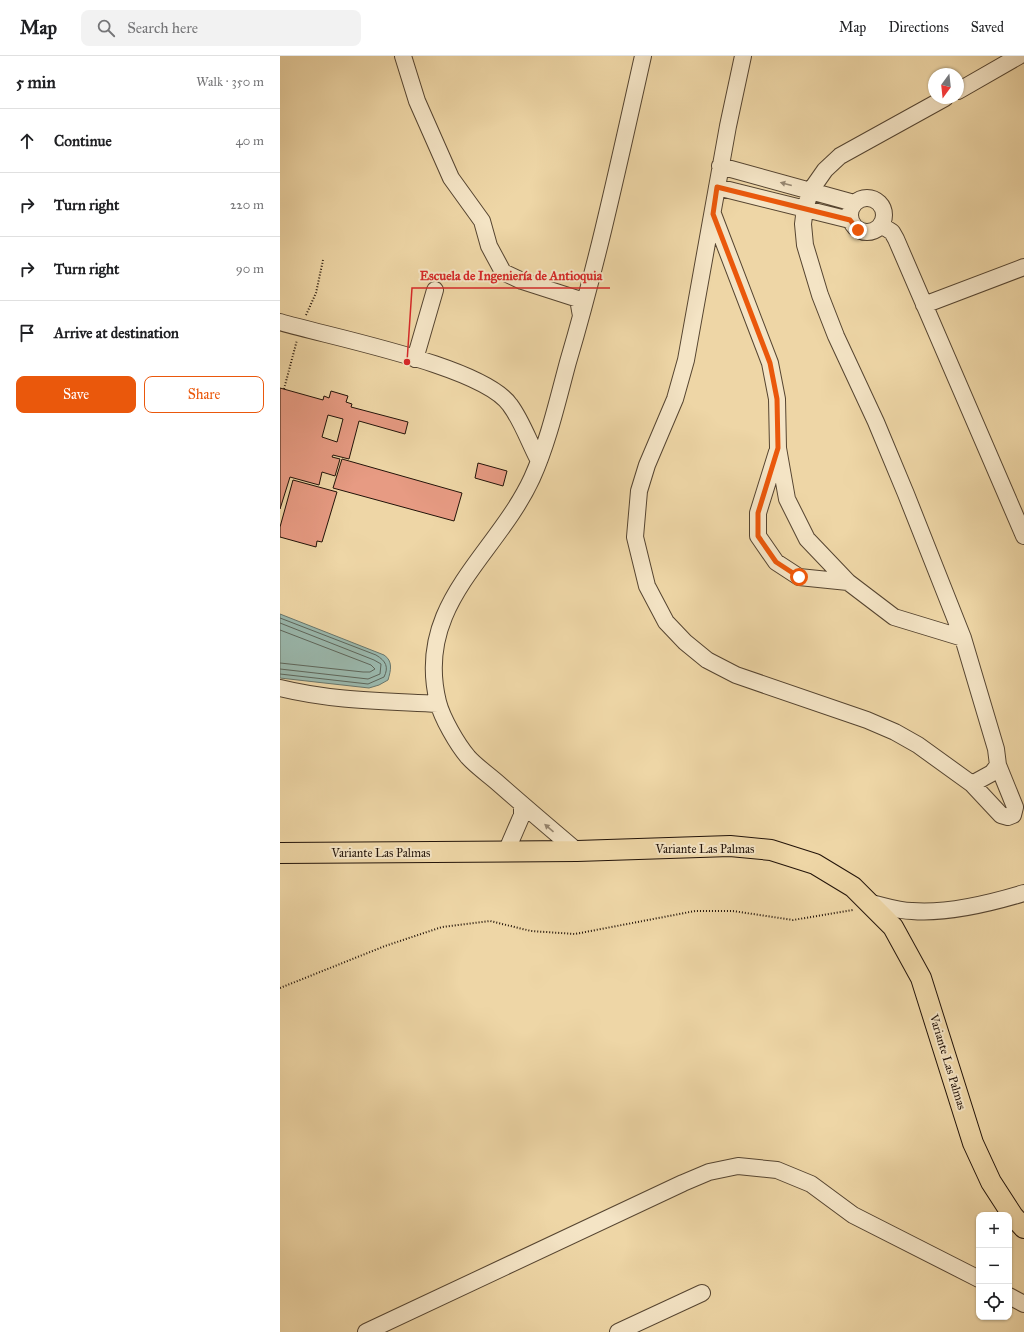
<!DOCTYPE html>
<meta charset="utf-8">
<style>
:root{--surface:#fff;--page:#f2f2f2;--text:#202124;--muted:#757577;--line:#e0e0e0;--accent:#ea580c}
body{margin:0;font-family:"IM FELL Great Primer",serif;background:var(--page);color:var(--text)}
.controls{position:absolute;right:12px;bottom:12px;display:grid;overflow:hidden;border-radius:8px;box-shadow:0 1px 3px #0004}
.controls button{width:36px;height:36px;display:grid;place-items:center;padding:0;border:0;border-bottom:1px solid var(--line);background:var(--surface);color:var(--text);font:20px sans-serif}
.compass{position:absolute;left:648px;top:12px;width:36px;height:36px;border-radius:50%;background:var(--surface);box-shadow:0 1px 3px #0004;rotate:195deg}
.stop{position:absolute;width:12px;height:12px;margin:-9px;border:3px solid #ea580c;border-radius:50%;background:#fff}
.stop.end{background:#ea580c;border-color:#fff;box-shadow:0 1px 4px #0008}
.list{margin:0;padding:0;list-style:none}
h2{display:flex;justify-content:space-between;align-items:center;height:52px;margin:0;padding:0 16px;font-size:17px}
h2 small{font-size:13px;font-weight:400;color:var(--muted)}
.list li{display:grid;grid-template-columns:26px 1fr auto;gap:12px;align-items:center;box-sizing:border-box;height:64px;padding:0 16px;border-top:1px solid var(--line)}
.list b{display:block;font-size:15px;white-space:nowrap}
.list em{font-size:13px;font-style:normal;color:var(--muted)}
.actions{display:flex;gap:8px;padding:12px 16px}
.actions a{flex:1;padding:9px 0;border:1px solid var(--accent);border-radius:8px;text-align:center;font-size:14px;color:var(--accent)}
.actions .main{background:var(--accent);color:#fff}
.icon{flex:none;width:22px;height:22px;fill:none;stroke:currentColor;stroke-width:2;stroke-linecap:round;stroke-linejoin:round}
.map{position:relative;flex:none;width:744px;height:1276px;overflow:hidden}
header{display:flex;align-items:center;gap:24px;box-sizing:border-box;height:56px;padding:0 20px;background:var(--surface);border-bottom:1px solid var(--line)}
header strong{font-size:19px}
nav{display:flex;gap:22px;margin-inline-start:auto;font-size:14px}
.search{width:280px;height:36px;background:var(--page);display:flex;align-items:center;gap:10px;box-sizing:border-box;padding:0 14px;border-radius:8px;color:var(--muted);font-size:15px}
main{display:flex}
aside{flex:1;background:var(--surface)}
.map>svg:first-child{display:block}
.water{fill:#9ab8ad;stroke:#6a766b}
.lines{fill:none;stroke-linecap:round;stroke-linejoin:round}
.shore{stroke:#5e665b;stroke-width:1}
.building{fill:#e79b83;stroke:#221309;fill-rule:evenodd}
.minor-casing{stroke:#554430;stroke-width:18}
.major-casing{stroke:#221309;stroke-width:22}
.path{stroke:#221309;stroke-width:2;stroke-dasharray:1 2;stroke-linecap:butt}
.minor{stroke:#f4e4c5;stroke-width:16}
.major{stroke:#eed6a6;stroke-width:20}
.oneway{fill:#968670}
.route{stroke:#ea580c;stroke-width:5}
.labels{text-anchor:middle;stroke-width:4;stroke-linejoin:round;paint-order:stroke}
.street-label{font-size:12px;fill:#221309;stroke:#f4e4c5}
.leader{fill:none;stroke:#d62828;stroke-width:1.5}
.callout-dot{fill:#d62828;stroke:#f4e4c5;stroke-width:1.5}
.callout-label{font-size:13px;text-anchor:middle;font-weight:bold;fill:#d62828;stroke:#f4e4c5;stroke-width:4;stroke-linejoin:round;paint-order:stroke}
</style>
<header>
<strong>Map</strong>
<div class="search"><svg class="icon" aria-label="search" viewBox="0 0 24 24"><circle cx="10" cy="10" r="6"/><path d="M15 15l6 6"/></svg>Search here</div>
<nav><a>Map</a><a>Directions</a><a>Saved</a></nav>
</header>
<main>
<aside>
<h2>5 min<small>Walk · 350 m</small></h2>
<ul class="list">
<li><svg class="icon" aria-label="ahead" viewBox="0 0 24 24"><path d="M12 20V5M6 11l6-6 6 6"/></svg><div><b>Continue</b></div><em>40 m</em></li>
<li><svg class="icon" aria-label="right" viewBox="0 0 24 24"><path d="M7 20v-9h11M14 6l5 5-5 5"/></svg><div><b>Turn right</b></div><em>220 m</em></li>
<li><svg class="icon" aria-label="right" viewBox="0 0 24 24"><path d="M7 20v-9h11M14 6l5 5-5 5"/></svg><div><b>Turn right</b></div><em>90 m</em></li>
<li><svg class="icon" aria-label="arrive" viewBox="0 0 24 24"><path d="M6 21V4h12l-3 4 3 4H6"/></svg><div><b>Arrive at destination</b></div></li>
</ul>
<div class="actions"><a class="main">Save</a><a>Share</a></div>
</aside>
<div class="map">
<svg width="744" height="1276" viewBox="0 0 744 1276">
<rect width="100%" height="100%" fill="#eed6a6"/>
<filter id="stains"><feTurbulence type="fractalNoise" baseFrequency=".005" numOctaves="4"/><feColorMatrix values="0 0 0 0 .2 0 0 0 0 .09 0 0 0 0 .02 0 0 0 .5 -.17"/></filter>
<radialGradient id="worn" r=".72"><stop offset=".6" stop-color="#630" stop-opacity="0"/><stop offset="1" stop-color="#630" stop-opacity=".3"/></radialGradient>
<path class="water" d="M0,558L104,599C113,605 111,614 108,624L99,629L89,632L0,622Z"/>
<g class="lines">
<path class="shore" d="M0,562L96,599C106,605 109,611 104,621L88,628L0,618
M0,567L94,604L101,608L100,618L88,623L0,613
M0,574L91,609L95,613L90,616H83L0,607"/>
</g>
<path class="building" d="M0,332L43,344L44,340L49,342L51,335L68,340L66,346L72,348L71,351L128,366L125,378L79,365L69,403L53,399L52,401L60,403L55,420L42,416L39,429L10,421L0,453ZM48,359L63,363L57,386L42,381Z
M62,403L182,437L174,465L53,432Z
M198,407L227,415L223,430L195,422Z
M13,424L57,436L42,486L37,485L36,491L0,481V471Z"/>
<g class="lines">
<g class="minor-casing">
<path id="minor" d="M123,0L137,45L171,122L202,165L209,190L223,216L242,225L298,243L301,260
M463,0L448,70L406,304L395,343L367,409L359,435L355,481L367,530L386,566L405,586L427,604L456,619L587,664L615,676L638,689L692,728L721,759L728,761L733,759L735,751L718,709L716,693L683,582L626,438L596,366L556,280L540,239L525,189L523,168L525,152L531,134L545,114L560,100L665,42
M678,35L739,0
M440,110L574,147
M437,131L570,164
M570 159a17 17 0 1 1 34 0a17 17 0 1 1-34 0Z
M433,158L490,307L497,343L498,392L507,443L527,483L568,526L614,561L683,582
M601,169L612,176L616,183L744,480
M644,249L744,211
M0,266C50,281 203,310 230,349C242,365 249,386 258,403
M135,303L155,234
M497,396L478,457V480L496,506L519,521L568,526
M0,632C52,645 105,645 158,648
M692,728L712,717L718,709
M297,795C271,773 244,750 219,728C209,719 197,711 188,701C177,688 162,662 158,646C134,548 216,500 252,422C268,387 278,343 288,306C318,205 340,102 363,0
M226,796L242,759V748
M587,846C602,849 617,855 632,855C667,858 711,847 744,837
M729,1240L744,1248
M86,1276L403,1127L429,1116L458,1110L497,1114L531,1128L573,1159L699,1223
M338,1276L422,1237"/>
</g>
<g class="major-casing">
<path id="major" d="M0,797L297,795L450,790L491,794L535,808L573,831L613,871L641,922L693,1087L711,1126L733,1160L744,1172"/>
</g>
<path class="path" d="M26,259L36,237L43,204
M4,333L17,284
M0,932L105,890L162,871L210,865L251,875L295,878L415,855H453L513,864L573,854"/>
<use href="#minor" class="minor"/>
<use href="#major" class="major"/>
</g>
<defs><path id="oneway-solid" d="M-6-.8H1V-3.2L6.5 0L1 3.2V.8H-6Z"/></defs>
<g class="oneway">
<use href="#oneway-solid" transform="translate(506 128) rotate(-165)"/>
<use href="#oneway-solid" transform="translate(269 772) rotate(-139)"/>
</g>
<g class="lines">
<path class="route" d="M519,521L496,506L478,480V457L498,392L497,343L490,307L433,158L437,131L570,164L578,174"/>
</g>
<g class="labels">
<g class="street-label">
<text x="425" y="797">Variante Las Palmas</text>
<text x="101" y="801">Variante Las Palmas</text>
<text transform="translate(668 1006) rotate(73)" y="4">Variante Las Palmas</text>
</g>
</g>
<path class="leader" d="M127 306L132 232H330"/>
<circle class="callout-dot" cx="127" cy="306" r="4"/>
<g class="callout-label">
<text x="231" y="224">Escuela de Ingeniería de Antioquia</text>
</g>
<rect width="100%" height="100%" filter="url(#stains)"/>
<rect width="100%" height="100%" fill="url(#worn)"/>
</svg>
<div class="controls">
<button>+</button>
<button>−</button>
<button><svg class="icon" aria-label="locate" viewBox="0 0 24 24"><circle cx="12" cy="12" r="6"/><path d="M12 2v4M12 18v4M2 12h4M18 12h4"/></svg></button>
</div>
<svg class="compass" viewBox="-18 -18 36 36"><path d="M0-13l5 13h-10z" fill="#e53935"/><path d="M0 13l5-13h-10z" fill="#757577"/></svg>
<div class="stop" style="left:519px;top:521px"></div>
<div class="stop end" style="left:578px;top:174px"></div>
</div>
</main>
